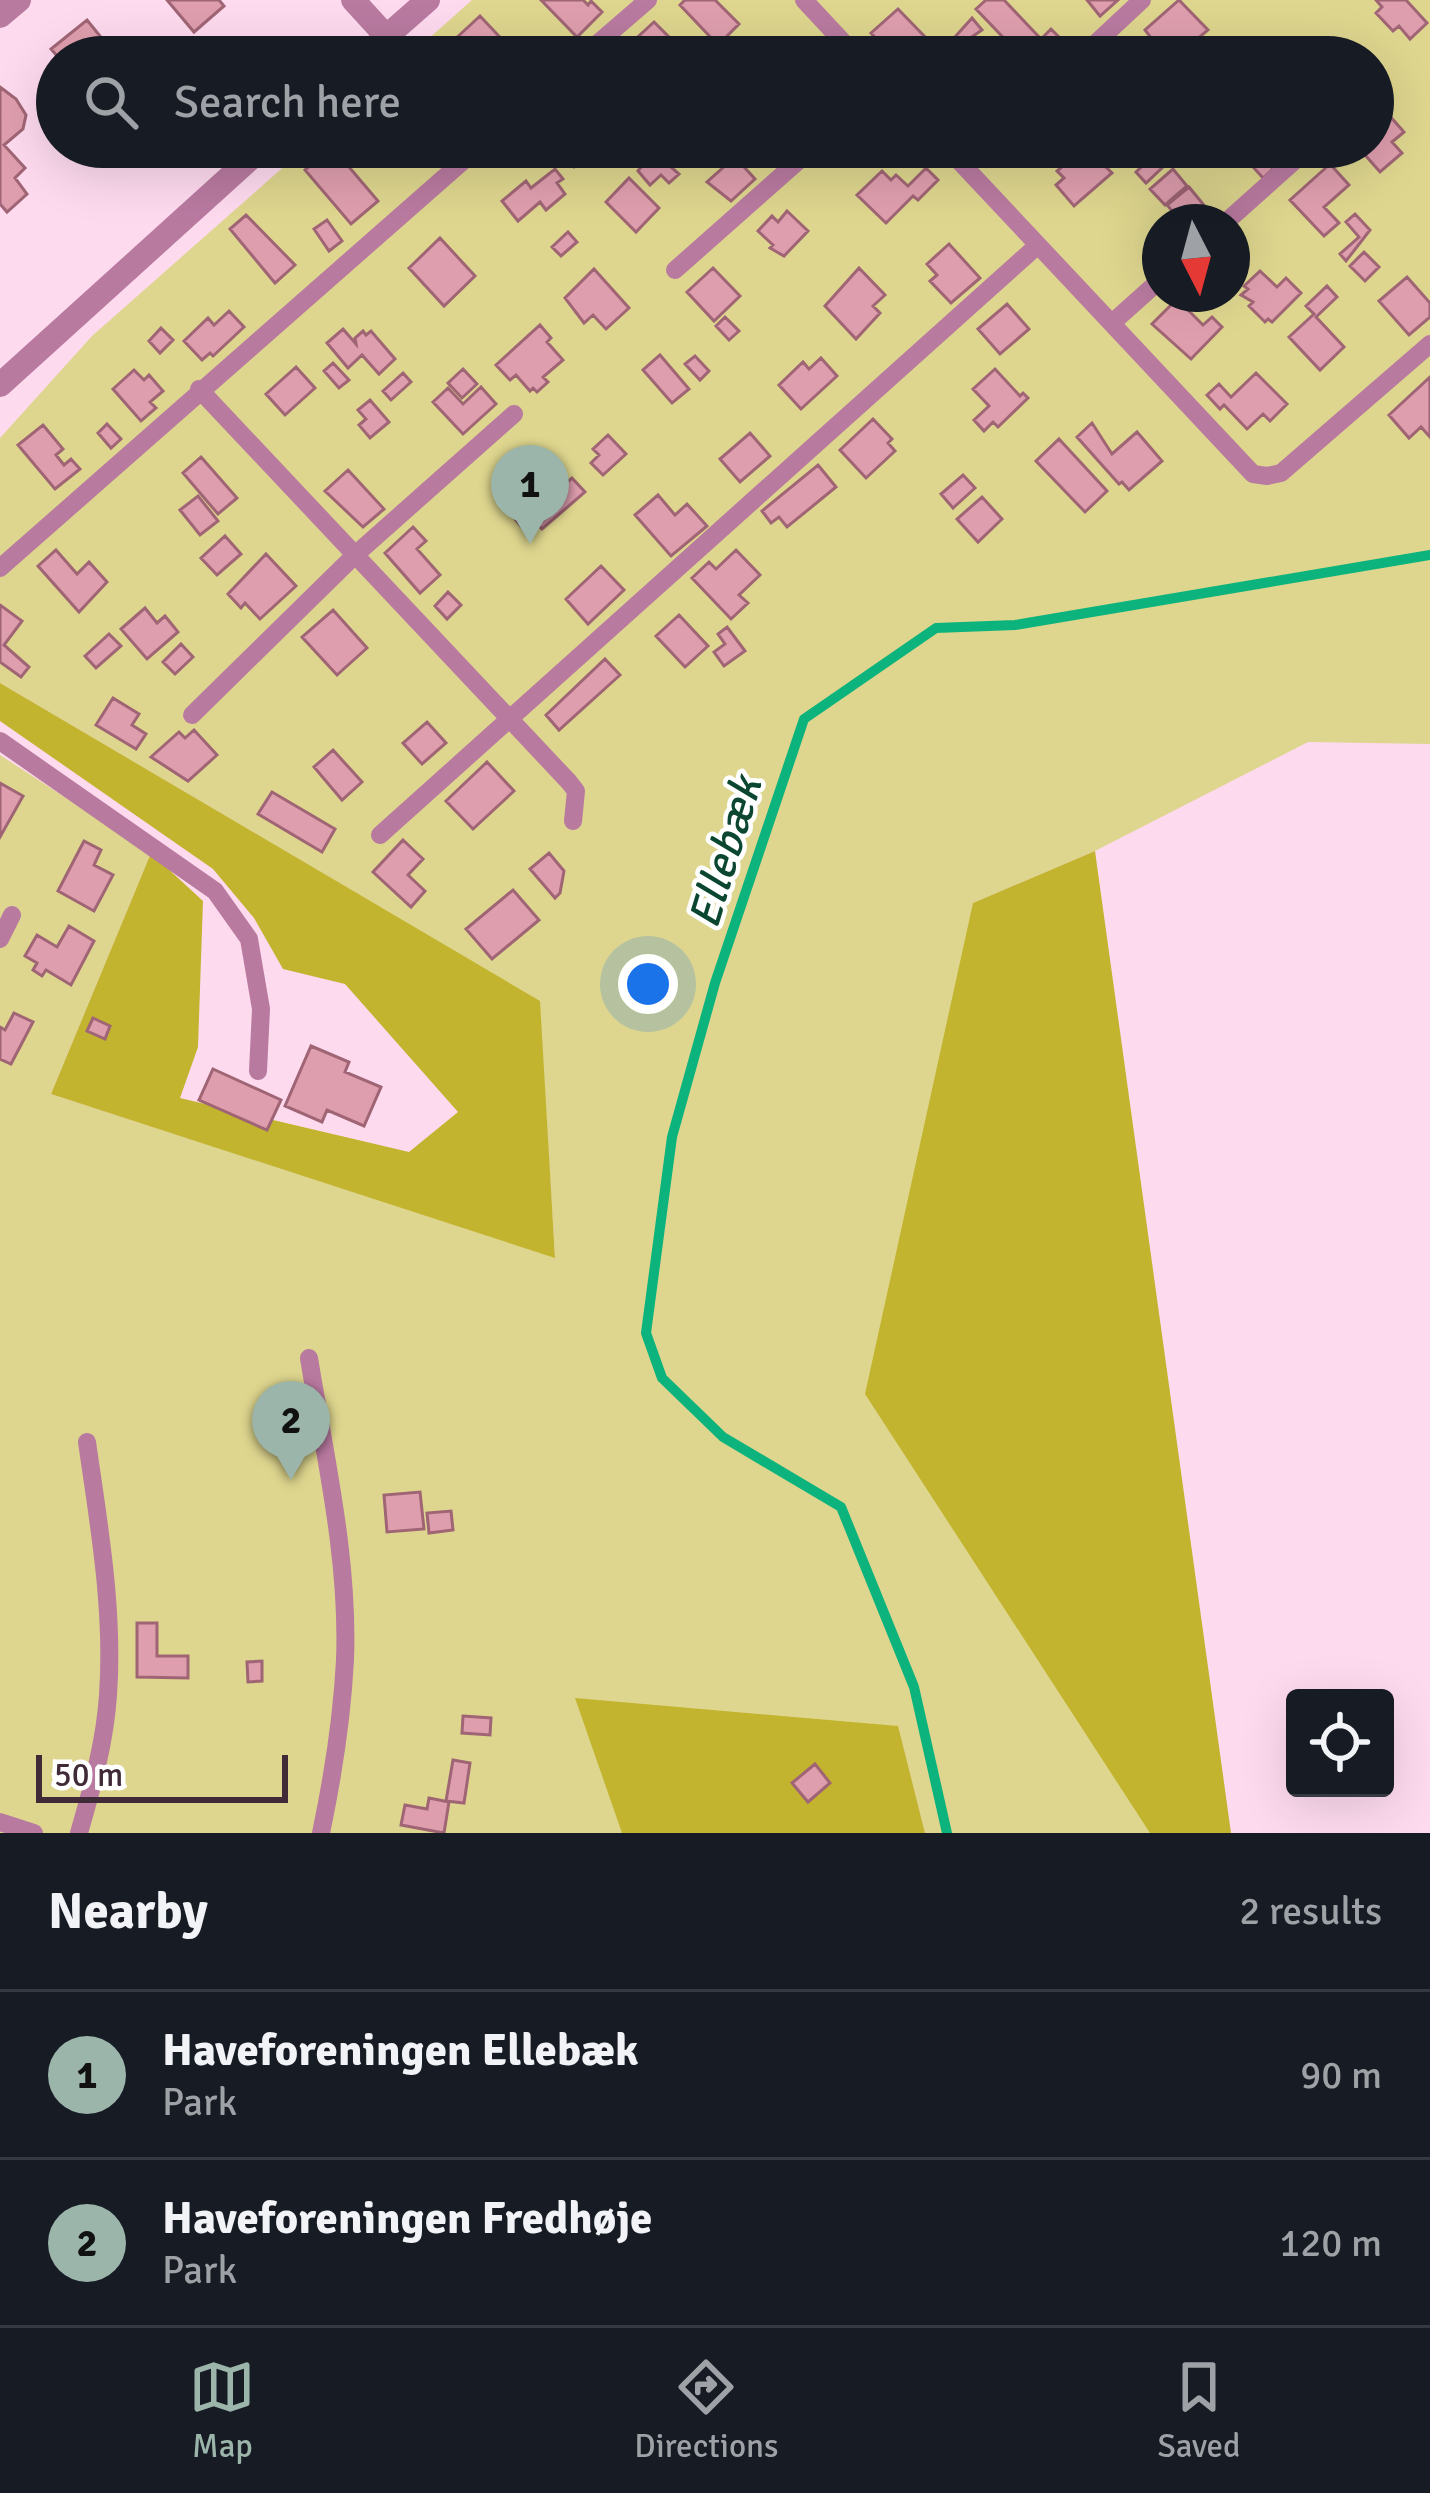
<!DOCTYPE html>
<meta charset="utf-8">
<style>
:root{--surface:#171b24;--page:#242831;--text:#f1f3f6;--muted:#9ea1a6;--line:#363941;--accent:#9bb5ab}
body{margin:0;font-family:Signika,sans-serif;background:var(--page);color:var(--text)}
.controls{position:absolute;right:36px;bottom:36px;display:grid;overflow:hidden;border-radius:12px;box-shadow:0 12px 48px #0002}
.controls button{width:108px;height:108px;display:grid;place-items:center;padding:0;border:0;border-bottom:3px solid var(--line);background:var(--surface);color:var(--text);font:60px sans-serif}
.compass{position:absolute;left:1142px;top:204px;width:108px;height:108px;border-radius:50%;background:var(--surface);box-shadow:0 12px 48px #0002;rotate:174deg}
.scale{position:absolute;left:36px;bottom:30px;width:252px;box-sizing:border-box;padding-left:12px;border:6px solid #402a37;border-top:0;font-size:33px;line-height:42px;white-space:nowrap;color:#402a37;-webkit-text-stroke:9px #fff;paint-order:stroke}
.you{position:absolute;left:648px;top:984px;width:42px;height:42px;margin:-30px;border:9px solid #fff;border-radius:50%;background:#1a73e8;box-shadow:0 0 0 18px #1a73e833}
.badge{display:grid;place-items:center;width:78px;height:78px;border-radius:50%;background:var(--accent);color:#111;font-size:39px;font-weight:700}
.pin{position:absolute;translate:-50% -99px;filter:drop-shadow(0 3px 6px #0008)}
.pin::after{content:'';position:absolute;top:63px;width:42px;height:36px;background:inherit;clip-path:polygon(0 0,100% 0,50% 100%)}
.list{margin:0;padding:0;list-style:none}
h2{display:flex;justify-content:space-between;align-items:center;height:156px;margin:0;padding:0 48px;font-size:51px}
h2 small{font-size:39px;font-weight:400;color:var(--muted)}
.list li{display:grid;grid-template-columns:78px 1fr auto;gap:36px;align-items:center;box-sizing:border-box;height:168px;padding:0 48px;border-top:3px solid var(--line)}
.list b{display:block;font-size:45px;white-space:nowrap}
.list p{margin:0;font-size:39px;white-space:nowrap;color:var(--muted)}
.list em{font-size:39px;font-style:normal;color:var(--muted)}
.icon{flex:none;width:66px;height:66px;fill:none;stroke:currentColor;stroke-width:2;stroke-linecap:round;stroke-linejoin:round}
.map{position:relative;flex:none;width:1430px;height:1833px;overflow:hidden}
.search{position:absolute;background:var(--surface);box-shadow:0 12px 48px #0002;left:36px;right:36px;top:36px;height:132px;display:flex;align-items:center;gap:30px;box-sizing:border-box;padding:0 42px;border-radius:66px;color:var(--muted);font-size:45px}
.sheet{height:492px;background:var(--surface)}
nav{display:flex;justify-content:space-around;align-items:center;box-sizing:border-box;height:168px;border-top:3px solid var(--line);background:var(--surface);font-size:33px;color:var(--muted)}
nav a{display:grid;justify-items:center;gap:6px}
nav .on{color:var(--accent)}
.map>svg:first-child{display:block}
.green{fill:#ded68e;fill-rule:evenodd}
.forest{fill:#c3b42f}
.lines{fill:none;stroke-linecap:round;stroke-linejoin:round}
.stream{stroke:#0db37d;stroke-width:10}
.building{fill:#df9eae;stroke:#a06575;stroke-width:3}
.service{stroke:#b97aa0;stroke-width:18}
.minor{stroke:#b97aa0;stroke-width:24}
.tertiary{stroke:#b97aa0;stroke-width:24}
.labels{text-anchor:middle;stroke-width:9;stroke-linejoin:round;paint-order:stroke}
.water-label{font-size:45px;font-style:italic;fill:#0b4630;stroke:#fff}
</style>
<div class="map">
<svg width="1430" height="1833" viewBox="0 0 1430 1833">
<rect width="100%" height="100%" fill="#fedaef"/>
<path class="green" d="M472,0H1430V744L1308,742L1095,851L973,903L1150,1833H925L897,1726L652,1833H0V755L151,853L51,1094L555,1257L539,1001L0,683V438L92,336L306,147H1373V57H408ZM1160,222H1232V294H1160Z"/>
<path class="forest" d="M0,683L540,1001L555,1258L51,1094L151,853L203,901L198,1047L180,1098L409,1152L458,1112L345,984L283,969L254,918L213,869L0,721Z
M1095,851L1231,1833H1150L865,1394L973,903Z
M575,1698L898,1726L925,1833H622Z"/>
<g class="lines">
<path class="stream" d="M947,1833L914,1687L841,1507L723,1437L662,1378L646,1333L672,1137L715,983L804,719L936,628L1015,625L1430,555"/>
</g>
<path class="building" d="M167,0H219L224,6L194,32Z
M541,0H583L588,5L591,1L602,12L577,37Z
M685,0H715L739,24L718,45L680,5Z
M986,0H1004L1041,39L1051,29L1064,42L1049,57H1022L976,9Z
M1087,0H1118L1100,16Z
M1179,0L1208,30L1176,57H1156L1149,48L1155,43L1145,30Z
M1376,0H1406L1427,23L1410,39L1399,26L1393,31L1376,13L1382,7Z
M898,9L928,40L909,57H893L871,33Z
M480,16L513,51L506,57H468L453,41Z
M972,18L982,30L960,45L954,38Z
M87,20L117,57H58L51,49Z
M654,22L668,36L645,57H616Z
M0,87L16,99L26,115L23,129L4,145L25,168L15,178L27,194L7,212L0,204Z
M1381,106L1404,132L1392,142L1402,153L1380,172L1358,147H1373V113Z
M332,147L378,201L351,224L305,170Z
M424,147H458L439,164Z
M555,147H595L574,167Z
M1085,147L1112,173L1074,206L1056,185L1064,178L1057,171Z
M1235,147H1287V148L1269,164L1273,169L1263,178Z
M655,153L679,174L669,183L661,175L650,185L638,171L641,167L636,161L645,154L649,158Z
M1153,156L1163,167L1146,183L1136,172Z
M735,157L755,179L731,201L707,182Z
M1330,164L1349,185L1324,207L1339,223L1324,236L1290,200Z
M926,168L938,180L918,200L913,196L886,223L857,195L882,171L891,180L896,175L908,186Z
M555,169L563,179L557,183L565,194L546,210L540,202L518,221L502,201L526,181L531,188Z
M1173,169L1187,186L1165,205L1150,189Z
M629,178L659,208L636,232L606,202Z
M1189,187L1212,215L1204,222H1182L1167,205Z
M787,211L808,231L784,256L770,248L773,245L758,231L772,216L778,222Z
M1355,214L1370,230L1346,261L1340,254L1359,237L1346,222Z
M246,215L295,265L275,283L230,229Z
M327,220L342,241L329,251L314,229Z
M568,232L577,242L561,256L552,247Z
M440,238L475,276L444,306L409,268Z
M949,244L980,278L951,303L930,281L937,275L927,264Z
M1364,252L1379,267L1365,281L1350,266Z
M713,268L740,296L714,321L687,292Z
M859,268L885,295L873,306L880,313L856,339L825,306Z
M594,269L629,308L606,329L593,315L584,323L565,298Z
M1260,271L1277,287L1286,278L1301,293L1272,322L1268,319L1265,322L1249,306L1253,302L1241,295L1248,289L1244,286Z
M1407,277L1430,303V317L1409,335L1379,301Z
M1327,286L1337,297L1316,317L1344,347L1320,370L1289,337L1314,314L1306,306Z
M1177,299L1203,325L1212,317L1222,327L1191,359L1152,324Z
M1007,304L1029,329L1000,354L978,329Z
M229,311L244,327L213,356L210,353L202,360L184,341L208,318L214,325Z
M725,317L739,331L729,340L716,326Z
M540,325L551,338L547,342L563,360L543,377L548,382L537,392L533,388L530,391L516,375L510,380L496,365Z
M161,328L173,340L160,353L149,341Z
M343,329L356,344L355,338L363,331L366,335L371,331L395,359L379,374L362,355L348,368L327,343Z
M660,355L689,389L672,403L643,370Z
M695,356L709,371L700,380L685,364Z
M821,358L837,376L801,409L779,385L803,362L809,369Z
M333,363L349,380L339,388L324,371Z
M296,367L315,388L285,415L266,394Z
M463,369L477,384L462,398L448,383Z
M995,369L1020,396L1023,393L1028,398L998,427L993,422L984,431L974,420L989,406L973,389Z
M134,370L144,380L149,375L163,391L150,402L156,408L141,421L113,389Z
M403,373L411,382L391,400L383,391Z
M1256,373L1287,404L1270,421L1263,414L1247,429L1224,405L1220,409L1207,395L1219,384L1231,397Z
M1430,377V437L1421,427L1409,438L1389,415Z
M481,387L496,404L463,434L433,402L448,388L463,404Z
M370,400L389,422L370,438L359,425L366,419L358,410Z
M873,419L892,439L888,443L895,451L866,478L840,450Z
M1092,423L1112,454L1137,432L1162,461L1129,490L1122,482L1119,484L1077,437Z
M107,424L121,439L111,448L98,433Z
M43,425L63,449L56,455L64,465L71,459L80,469L55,489L18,445Z
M750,433L770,456L740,482L720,459Z
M608,435L626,454L603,475L591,463L599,455L593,449Z
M1059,439L1107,491L1085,512L1036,461Z
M201,457L237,498L218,514L183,473Z
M818,465L836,487L787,527L779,517L771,523L762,511Z
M348,470L384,509L363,527L325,491Z
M543,472L558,490L572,478L585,492L542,529L535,522L525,531L515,519L531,504L524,488Z
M963,475L975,488L953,508L941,494Z
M658,495L675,515L687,504L707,526L671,556L635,515Z
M198,496L218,521L200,535L180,510Z
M982,497L1002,519L978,542L957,519Z
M413,527L426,541L417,549L440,575L420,593L385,553Z
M225,536L241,554L217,575L201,558Z
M56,550L77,574L89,562L107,582L79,612L38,566Z
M736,550L760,575L739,595L748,603L731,619L692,578L709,562L716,569Z
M266,554L296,586L260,619L245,603L241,608L228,594Z
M601,566L624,590L588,624L566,599Z
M448,592L461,605L447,619L435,606Z
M0,605L22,621L4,645L29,667L21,677L0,662Z
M145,608L157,623L165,616L178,632L147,659L121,629Z
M333,610L367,648L337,675L302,637Z
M679,615L708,646L685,667L656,636Z
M727,627L745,651L724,666L714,652L725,644L718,634Z
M109,634L121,646L96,668L85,656Z
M181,644L193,657L175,674L163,662Z
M605,659L620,675L559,730L546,715Z
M113,698L139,714L132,725L146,734L136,749L96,725Z
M427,722L446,743L422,764L403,743Z
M194,730L217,755L188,781L151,757L179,732L185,738Z
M333,750L362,782L342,800L314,767Z
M487,762L514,791L473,829L446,801Z
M0,783L23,796L0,837Z
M272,792L335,829L322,852L258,814Z
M403,840L423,859L408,875L425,891L411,907L373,872Z
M84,841L101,850L94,865L113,875L94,911L58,891Z
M549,853L564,871L560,893L555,898L530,869Z
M513,890L539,920L492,959L466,929Z
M69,926L94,941L71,985L46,970L42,976L33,970L37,963L25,956L37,935L57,947Z
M14,1013L33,1022L11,1064L0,1059V1027L5,1030Z
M93,1018L110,1026L105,1039L87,1031Z
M311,1046L349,1062L345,1072L381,1087L364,1126L327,1110L322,1122L285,1106Z
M213,1069L281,1100L267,1130L199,1100Z
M420,1492L424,1529L387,1532L384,1495Z
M451,1511L453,1530L429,1533L427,1513Z
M137,1623H157V1656H188V1678L137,1677Z
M262,1661V1681L248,1682L247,1662Z
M463,1716L491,1718L490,1735L462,1733Z
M453,1760L470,1763L464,1803L446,1801Z
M815,1764L830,1783L808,1802L792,1783Z
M429,1798L449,1802L444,1833L401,1825L405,1805L427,1809Z"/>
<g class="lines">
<path class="service" d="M804,0L857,57
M582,57L648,0
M1081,57L1142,0
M946,147L1253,474L1267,476L1281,473L1430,344
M965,165L984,147
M1226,222L1301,155
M675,270L814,147
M1112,323L1160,280
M199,389L569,782L576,791L573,821
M0,568L479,147
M192,715L355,555L514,414
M0,741L215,891L249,939L261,1009L258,1071
M380,835L1038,245
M0,939L12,915
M309,1358C325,1457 349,1559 345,1660C342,1718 333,1776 321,1833
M0,1822L34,1833
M79,1833C92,1788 105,1742 108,1695C114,1610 99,1526 87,1442"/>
<path class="minor" d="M353,0L386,36
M0,16L19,0"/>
<path class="tertiary" d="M363,57L428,0
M0,385L263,147"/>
</g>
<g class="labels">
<g class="water-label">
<text transform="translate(724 852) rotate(-73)" y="16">Ellebæk</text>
</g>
</g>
</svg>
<div class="controls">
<button><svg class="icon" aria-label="locate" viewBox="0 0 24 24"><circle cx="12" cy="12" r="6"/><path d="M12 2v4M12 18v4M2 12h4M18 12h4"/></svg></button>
</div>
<svg class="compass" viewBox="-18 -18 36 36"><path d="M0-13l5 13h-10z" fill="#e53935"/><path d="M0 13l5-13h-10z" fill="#9ea1a6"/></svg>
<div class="scale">50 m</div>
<div class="you"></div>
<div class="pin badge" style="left:530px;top:544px">1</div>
<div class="pin badge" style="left:291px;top:1480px">2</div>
<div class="search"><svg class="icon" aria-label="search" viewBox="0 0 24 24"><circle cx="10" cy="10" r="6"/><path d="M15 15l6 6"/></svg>Search here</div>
</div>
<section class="sheet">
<h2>Nearby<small>2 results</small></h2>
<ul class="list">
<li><span class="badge">1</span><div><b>Haveforeningen Ellebæk</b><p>Park</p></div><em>90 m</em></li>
<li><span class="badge">2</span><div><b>Haveforeningen Fredhøje</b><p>Park</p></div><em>120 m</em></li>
</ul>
</section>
<nav>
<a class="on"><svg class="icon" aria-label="map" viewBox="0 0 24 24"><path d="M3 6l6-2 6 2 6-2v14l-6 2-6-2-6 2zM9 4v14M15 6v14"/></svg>Map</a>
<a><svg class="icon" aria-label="directions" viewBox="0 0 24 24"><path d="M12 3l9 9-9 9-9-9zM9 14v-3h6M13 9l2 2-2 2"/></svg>Directions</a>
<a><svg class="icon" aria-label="saved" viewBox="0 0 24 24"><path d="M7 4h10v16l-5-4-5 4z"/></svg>Saved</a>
</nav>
